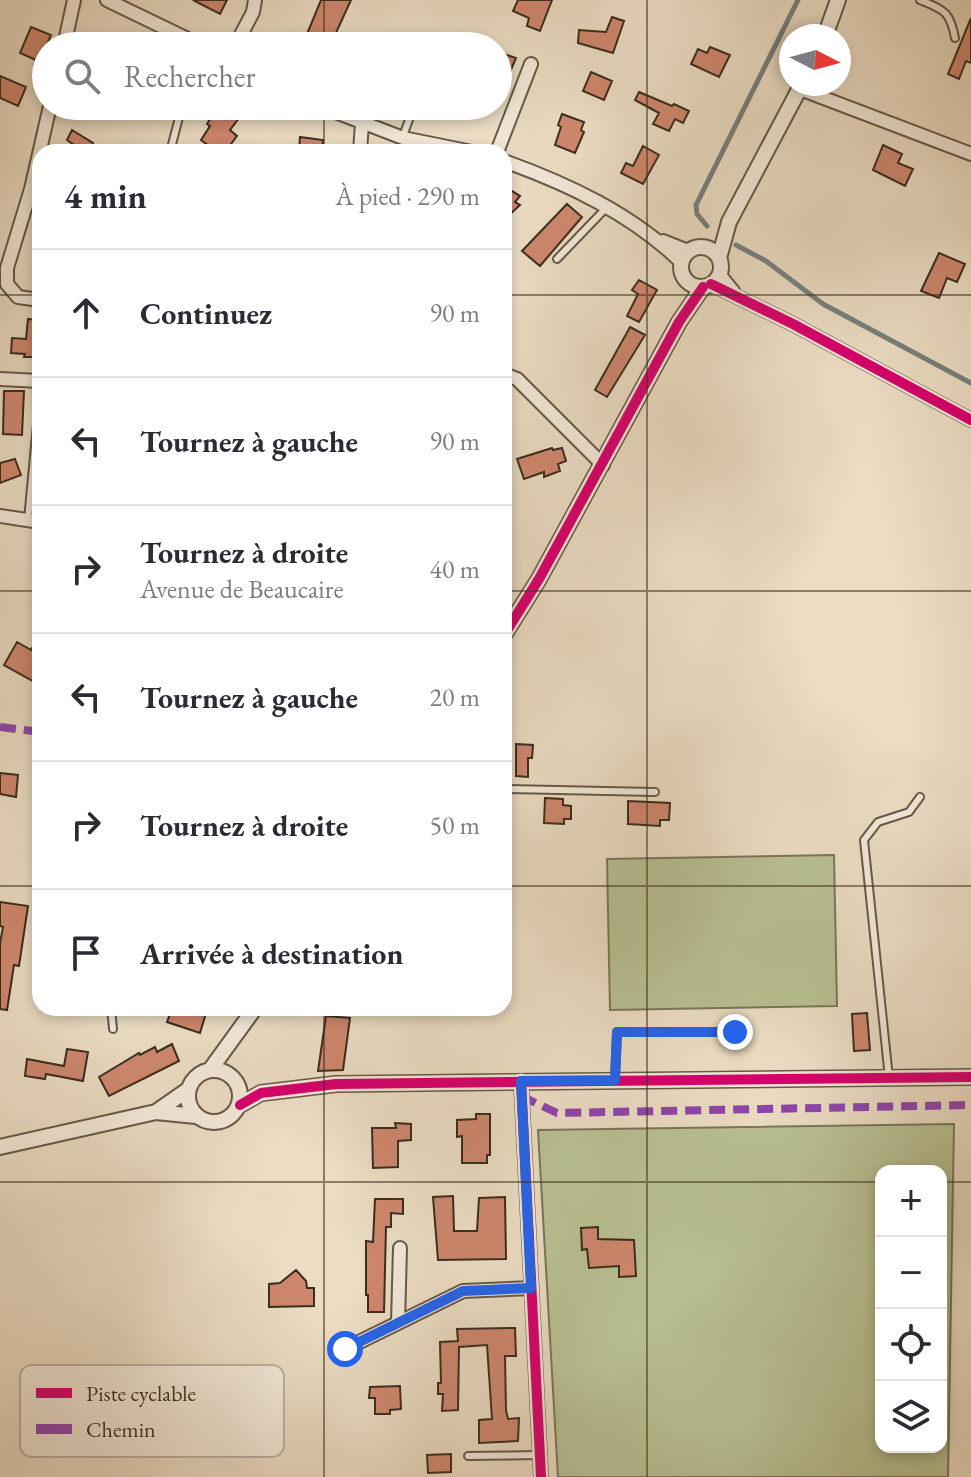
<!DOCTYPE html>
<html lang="fr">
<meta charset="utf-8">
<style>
:root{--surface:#fff;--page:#f2f2f3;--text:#2b2b33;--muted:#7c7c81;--line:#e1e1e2}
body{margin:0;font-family:"EB Garamond",serif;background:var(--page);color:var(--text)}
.controls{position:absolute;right:24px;bottom:24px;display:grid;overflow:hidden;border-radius:16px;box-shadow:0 4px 12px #0003}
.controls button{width:72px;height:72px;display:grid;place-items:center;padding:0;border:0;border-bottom:2px solid var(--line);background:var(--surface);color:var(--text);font:40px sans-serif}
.compass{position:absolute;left:779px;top:24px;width:72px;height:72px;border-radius:50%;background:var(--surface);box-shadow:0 4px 12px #0003;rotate:96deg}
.stop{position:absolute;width:24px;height:24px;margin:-18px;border:6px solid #2563eb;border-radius:50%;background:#fff}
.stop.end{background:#2563eb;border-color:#fff;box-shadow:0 2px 8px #0008}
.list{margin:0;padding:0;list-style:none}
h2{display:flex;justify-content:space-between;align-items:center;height:104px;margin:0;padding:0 32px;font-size:34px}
h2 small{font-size:26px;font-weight:400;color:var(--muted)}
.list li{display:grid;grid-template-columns:52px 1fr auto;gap:24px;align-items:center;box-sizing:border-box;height:128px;padding:0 32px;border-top:2px solid var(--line)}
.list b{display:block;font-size:30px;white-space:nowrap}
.list p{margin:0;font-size:26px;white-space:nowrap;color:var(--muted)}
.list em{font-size:26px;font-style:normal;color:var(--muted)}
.icon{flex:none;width:44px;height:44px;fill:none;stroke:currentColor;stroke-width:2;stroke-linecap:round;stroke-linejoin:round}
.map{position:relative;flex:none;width:971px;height:1477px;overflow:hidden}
.search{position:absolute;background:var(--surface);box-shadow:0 4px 12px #0003;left:32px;top:32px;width:480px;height:88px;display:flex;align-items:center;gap:20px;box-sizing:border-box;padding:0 28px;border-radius:44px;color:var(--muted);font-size:30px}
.panel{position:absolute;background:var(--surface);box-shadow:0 4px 12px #0003;left:32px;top:144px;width:480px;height:872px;border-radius:24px}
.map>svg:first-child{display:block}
.green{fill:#b8c093;stroke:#797658;stroke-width:2;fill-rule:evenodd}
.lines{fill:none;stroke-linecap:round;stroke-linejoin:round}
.stream{stroke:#77807f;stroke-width:5}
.building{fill:#ce876e;stroke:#3a2d1e;stroke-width:2}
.service-casing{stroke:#665947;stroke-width:10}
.minor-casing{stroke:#665947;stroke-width:16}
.tertiary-casing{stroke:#665947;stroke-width:18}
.service{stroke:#f2e8d8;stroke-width:6}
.minor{stroke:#f2e8d8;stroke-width:12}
.tertiary{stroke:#f2e8d8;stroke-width:14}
.quiet{stroke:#8e44ad;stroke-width:8;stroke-dasharray:16 8;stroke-linecap:butt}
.cycleway-casing{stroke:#f2e8d8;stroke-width:15}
.cycleway{stroke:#d6006c;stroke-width:10}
.route{stroke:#2563eb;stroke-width:10}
.grid{fill:none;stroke:#3a2d1e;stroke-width:2;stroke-opacity:0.55}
.key{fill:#f2e8d8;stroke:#bbb0a0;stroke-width:2}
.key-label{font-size:22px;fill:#3a2d1e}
</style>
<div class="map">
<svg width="971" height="1477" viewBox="0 0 971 1477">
<rect width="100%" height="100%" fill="#ebdcc3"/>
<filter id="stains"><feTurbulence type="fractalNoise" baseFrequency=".0025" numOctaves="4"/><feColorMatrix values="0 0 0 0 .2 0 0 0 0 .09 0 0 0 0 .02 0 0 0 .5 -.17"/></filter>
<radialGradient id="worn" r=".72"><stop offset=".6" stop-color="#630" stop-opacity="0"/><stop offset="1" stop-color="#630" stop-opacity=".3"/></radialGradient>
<path class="green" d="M834,855L837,1006L610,1010L607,859Z
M954,1124L948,1477H558L538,1130ZM881,1171H941V1447H881Z"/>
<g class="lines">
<path class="stream" d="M707,226L697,214L696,205L798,0
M736,245L766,261L823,304L971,383"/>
</g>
<path class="building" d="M193,0H227L220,14Z
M321,0H351L330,46H302Z
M518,0H552L540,31L527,26L529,18L513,11Z
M612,17L624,21L613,53L578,43L579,30L606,32Z
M971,18V63L966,61L959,79L948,74Z
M31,27L51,35L40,62L20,53Z
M710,47L730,55L719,77L691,64L698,49L707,53Z
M498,52L516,58L498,100Z
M591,72L612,81L604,100L583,91Z
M0,76L26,87L18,106L0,98Z
M639,92L672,106L674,104L689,111L683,123L675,119L669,131L653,124L659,113L635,100Z
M125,106H161L157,119L125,110Z
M224,107L239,118L230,130L237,136L225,152H217L201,140L210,126L207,124L214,113L218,115Z
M562,114L584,122L581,130L584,132L575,153L555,145L561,127L558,125Z
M72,130L93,143L89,152H72L74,145L67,140Z
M300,137L323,140L322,152H299Z
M883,145L902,154L898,163L913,169L905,186L873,170Z
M643,146L659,155L643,184L621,173L626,163L633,166Z
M504,186L520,196L515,202L520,205L504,220Z
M567,204L582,217L540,266L522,251Z
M939,253L965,264L957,282L947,278L939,298L921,291Z
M639,280L657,290L639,322L627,316L638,294L632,290Z
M28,319L39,320L37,357H24L25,354L11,353L12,338L26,339Z
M630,327L645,335L607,397L595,390Z
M4,391H24L22,435L3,434Z
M552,448L553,450L562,448L566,461L558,464L560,471L544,477V472L524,479L517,459Z
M15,459L21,475L0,483V463Z
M40,634V685L4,665L17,642L31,650Z
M516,744L533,745L532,758H528V777L516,776Z
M0,773L18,775L16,797L0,794Z
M545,798L563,799V805L571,806V819H564V824L544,823Z
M628,801L670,803L669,820H660V826L628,824Z
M0,902L28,906L19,966L14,965L7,1010L0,1009V943L3,927L0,926Z
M172,1008H199L198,1010L206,1013L200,1033L167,1022Z
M867,1013L870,1050L854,1051L852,1014Z
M326,1016L350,1018L343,1070L318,1071Z
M172,1044L179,1061L109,1096L99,1077L139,1053L140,1055L155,1047L157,1052Z
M67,1049L88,1052L83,1081L46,1074L45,1079L25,1076L27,1059L64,1066Z
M476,1114H490V1155H487V1163H462V1136L457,1137V1120L476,1119Z
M395,1123L411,1124V1140L398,1141V1167L373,1168L372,1128H396Z
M453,1196L454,1231H477L479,1198L505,1197L506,1259L438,1260L433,1197Z
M375,1199H403V1214L391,1213V1227H386L384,1312H368V1295H366V1241L373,1242Z
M598,1227V1239L634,1240L636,1276L619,1277V1266L589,1268L587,1249L582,1250L581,1228Z
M296,1270L306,1281L307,1288H314V1306L269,1307V1284L280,1283Z
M515,1328L516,1356H505L506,1410L508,1419L519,1418L518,1441L479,1443V1420L492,1419L487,1345L459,1347L458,1410L442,1411L443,1394H438V1383H441L440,1342L458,1341L457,1329Z
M400,1386L401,1409L390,1410V1414H375V1398H369L370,1387Z
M451,1454V1472L428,1473L427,1455Z"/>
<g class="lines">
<g class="service-casing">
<path id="service" d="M920,0C944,10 950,11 955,38
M436,46L438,42
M95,106L111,109L113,106
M403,136L414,106
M170,152L182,106
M557,259L607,207
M28,520L40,393
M504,789L655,792
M111,1008L113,1029
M889,1078L864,840L878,822L909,812L920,797
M615,1080L617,1032H735
M468,1456L540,1455"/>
</g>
<g class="minor-casing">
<path id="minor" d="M107,0L202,46
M64,46L74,0
M235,46L253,12L255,0
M800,89L971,154
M320,106L403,138L472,152
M360,152L362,123
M497,152L531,64
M504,161C568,184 632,214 681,262
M663,241L688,251
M719,274L733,291
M711,284L793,324L971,420
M40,300L18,297L7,284V268L31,189L50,106
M504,374L517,379L603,465
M0,379L40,381
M0,516L40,522
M521,1081L541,1477
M398,1323L400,1248
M345,1349L463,1291L531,1288"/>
</g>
<g class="tertiary-casing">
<path id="tertiary" d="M825,36L838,0
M681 267a20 20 0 1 1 40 0a20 20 0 1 1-40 0Z
M719,258L729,222L802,84
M504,635L539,579L679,322L703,287
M188 1096a26 26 0 1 1 52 0a26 26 0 1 1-52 0Z
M210,1070L255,1008
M240,1105L261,1093L336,1084L971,1077
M156,1112L196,1116
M0,1147L156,1112L189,1089"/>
</g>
<use href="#service" class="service"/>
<use href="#minor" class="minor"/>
<use href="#tertiary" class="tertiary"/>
<path class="quiet" d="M0,727L33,731L40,729
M521,1096L557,1113L971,1105"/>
<g class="cycleway-casing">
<path id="cycleway" d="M711,284L793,324L971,420
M504,635L539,579L679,322L703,287
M521,1081L541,1477
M240,1105L261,1093L336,1084L971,1077"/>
</g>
<use href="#cycleway" class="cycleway"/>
</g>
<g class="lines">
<path class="route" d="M345,1349L463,1291L531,1288L521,1081L615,1080L617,1032H735"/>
</g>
<path class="grid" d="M324,0V46M647,0V1477M324,106V152M0,295H40M504,295H971M0,591H40M504,591H971M0,886H40M504,886H971M324,1008V1477M0,1182H881M941,1182H971"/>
<rect x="20" y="1365" width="264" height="92" rx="12" class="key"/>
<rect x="36" y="1388" width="36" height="10" fill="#d6006c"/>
<rect x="36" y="1424" width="36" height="10" fill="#8e44ad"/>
<g class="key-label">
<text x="86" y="1401">Piste cyclable</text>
<text x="86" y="1437">Chemin</text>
</g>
<rect width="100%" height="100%" filter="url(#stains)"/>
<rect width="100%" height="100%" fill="url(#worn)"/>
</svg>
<div class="controls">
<button>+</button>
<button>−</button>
<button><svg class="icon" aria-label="locate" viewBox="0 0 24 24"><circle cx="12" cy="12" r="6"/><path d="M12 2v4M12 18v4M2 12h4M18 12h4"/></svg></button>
<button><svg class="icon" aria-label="layers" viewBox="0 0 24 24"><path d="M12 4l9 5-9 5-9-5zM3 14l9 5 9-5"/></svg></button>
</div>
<svg class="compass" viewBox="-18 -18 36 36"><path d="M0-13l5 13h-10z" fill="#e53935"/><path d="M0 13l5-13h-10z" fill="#7c7c81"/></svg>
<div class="stop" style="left:345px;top:1349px"></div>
<div class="stop end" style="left:735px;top:1032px"></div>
<div class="search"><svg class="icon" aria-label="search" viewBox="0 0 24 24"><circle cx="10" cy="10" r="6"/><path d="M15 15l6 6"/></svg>Rechercher</div>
<section class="panel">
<h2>4 min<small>À pied · 290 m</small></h2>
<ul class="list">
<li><svg class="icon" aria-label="ahead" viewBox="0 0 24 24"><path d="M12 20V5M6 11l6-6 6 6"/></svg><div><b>Continuez</b></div><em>90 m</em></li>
<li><svg class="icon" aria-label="left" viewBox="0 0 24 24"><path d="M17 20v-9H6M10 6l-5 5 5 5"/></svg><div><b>Tournez à gauche</b></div><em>90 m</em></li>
<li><svg class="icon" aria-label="right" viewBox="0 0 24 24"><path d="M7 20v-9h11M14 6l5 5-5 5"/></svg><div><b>Tournez à droite</b><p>Avenue de Beaucaire</p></div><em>40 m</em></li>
<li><svg class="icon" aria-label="left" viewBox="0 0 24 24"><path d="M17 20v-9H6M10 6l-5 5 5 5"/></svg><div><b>Tournez à gauche</b></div><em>20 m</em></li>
<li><svg class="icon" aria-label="right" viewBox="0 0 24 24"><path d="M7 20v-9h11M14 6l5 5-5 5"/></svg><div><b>Tournez à droite</b></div><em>50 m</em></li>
<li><svg class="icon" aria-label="arrive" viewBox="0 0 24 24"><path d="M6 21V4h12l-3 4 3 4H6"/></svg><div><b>Arrivée à destination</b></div></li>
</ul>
</section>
</div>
